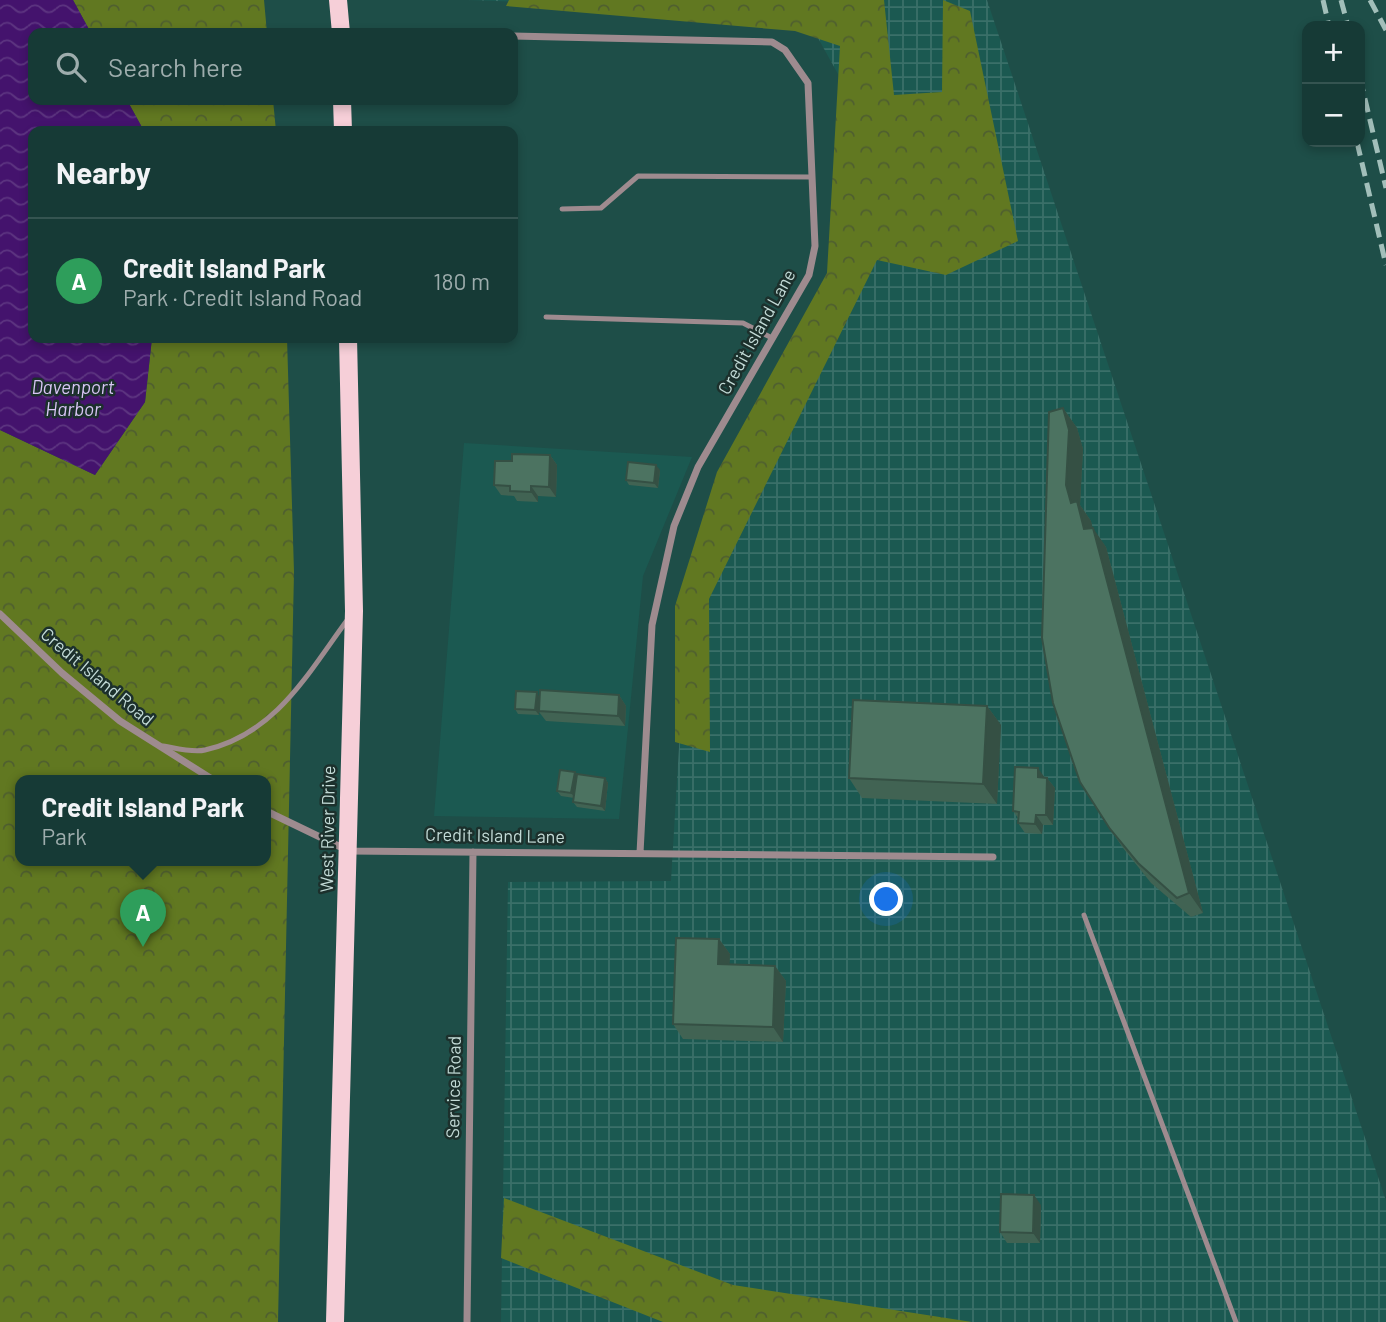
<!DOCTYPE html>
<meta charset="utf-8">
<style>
:root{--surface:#163a36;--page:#234542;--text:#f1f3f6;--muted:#9eadad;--line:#355451;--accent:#8bbbb9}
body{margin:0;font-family:Barlow,sans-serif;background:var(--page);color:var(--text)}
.controls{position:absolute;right:21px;top:21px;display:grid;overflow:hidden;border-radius:14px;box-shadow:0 4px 10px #0003}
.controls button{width:63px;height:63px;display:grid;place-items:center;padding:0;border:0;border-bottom:2px solid var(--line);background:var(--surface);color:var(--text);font:35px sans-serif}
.you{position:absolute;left:887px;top:900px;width:24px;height:24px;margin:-18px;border:5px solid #fff;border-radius:50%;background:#1a73e8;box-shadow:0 0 0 10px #1a73e833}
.badge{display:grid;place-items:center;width:46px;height:46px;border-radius:50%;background:var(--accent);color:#fff;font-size:23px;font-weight:700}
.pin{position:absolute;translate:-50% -58px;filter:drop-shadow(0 2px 4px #0008)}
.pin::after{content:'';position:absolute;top:37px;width:24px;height:21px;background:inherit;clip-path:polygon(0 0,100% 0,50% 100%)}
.popup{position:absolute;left:15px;top:775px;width:256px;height:91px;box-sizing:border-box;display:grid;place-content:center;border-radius:14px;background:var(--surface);filter:drop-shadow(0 2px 5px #0005);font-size:23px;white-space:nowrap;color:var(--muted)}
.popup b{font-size:26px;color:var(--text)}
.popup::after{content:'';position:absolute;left:50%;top:100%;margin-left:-14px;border:14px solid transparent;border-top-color:var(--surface)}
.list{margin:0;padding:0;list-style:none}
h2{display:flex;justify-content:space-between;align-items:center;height:91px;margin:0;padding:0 28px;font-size:30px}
h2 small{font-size:23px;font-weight:400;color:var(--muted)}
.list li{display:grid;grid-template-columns:46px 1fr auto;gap:21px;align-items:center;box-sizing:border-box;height:126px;padding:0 28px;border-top:2px solid var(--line)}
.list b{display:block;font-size:26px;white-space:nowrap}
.list p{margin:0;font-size:23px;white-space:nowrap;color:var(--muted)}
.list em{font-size:23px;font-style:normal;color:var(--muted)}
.icon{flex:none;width:38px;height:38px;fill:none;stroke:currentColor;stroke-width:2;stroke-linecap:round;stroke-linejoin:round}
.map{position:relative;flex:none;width:1386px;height:1322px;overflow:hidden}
.search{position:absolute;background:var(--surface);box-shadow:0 4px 10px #0003;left:28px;top:28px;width:490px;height:77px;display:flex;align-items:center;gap:18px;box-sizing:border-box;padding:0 24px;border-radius:14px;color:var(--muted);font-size:26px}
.panel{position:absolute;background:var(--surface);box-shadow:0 4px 10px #0003;left:28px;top:126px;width:490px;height:217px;border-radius:14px}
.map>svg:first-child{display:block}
.built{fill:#1b5951}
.industrial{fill:url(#industrial-grid)}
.forest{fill:url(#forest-crowns);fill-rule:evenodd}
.water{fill:url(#water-waves)}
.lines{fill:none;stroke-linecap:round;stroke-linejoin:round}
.lane{stroke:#9e8b8f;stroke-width:5}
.street{stroke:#9e8b8f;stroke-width:7}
.primary{stroke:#f6cfd8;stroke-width:18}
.rail{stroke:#a2bfba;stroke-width:5;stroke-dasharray:14 7;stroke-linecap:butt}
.wall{fill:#416353}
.shaded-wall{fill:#355044}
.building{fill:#4c7361;stroke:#355044;stroke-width:2}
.labels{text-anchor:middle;stroke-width:5;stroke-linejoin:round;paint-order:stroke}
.street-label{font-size:18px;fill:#c2dad6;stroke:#1c302c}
.water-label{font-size:19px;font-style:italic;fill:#d9c5f6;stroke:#1c302c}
</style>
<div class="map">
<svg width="1386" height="1322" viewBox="0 0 1386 1322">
<defs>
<pattern id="industrial-grid" width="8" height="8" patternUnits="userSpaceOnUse" patternTransform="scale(1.75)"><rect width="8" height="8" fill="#1b5951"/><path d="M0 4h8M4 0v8" fill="none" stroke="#3a7069"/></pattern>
<pattern id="forest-crowns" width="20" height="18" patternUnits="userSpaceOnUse" patternTransform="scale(1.75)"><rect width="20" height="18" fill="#617821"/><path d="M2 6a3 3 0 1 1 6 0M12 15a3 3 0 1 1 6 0" fill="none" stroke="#4f5f2f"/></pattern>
<pattern id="water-waves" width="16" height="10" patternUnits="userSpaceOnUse" patternTransform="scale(1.75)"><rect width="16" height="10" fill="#44136d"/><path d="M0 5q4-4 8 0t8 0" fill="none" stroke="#5d3581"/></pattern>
</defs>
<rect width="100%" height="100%" fill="#1e4e48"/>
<path class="built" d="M464,443L692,457L643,576L619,819L434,816Z"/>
<path class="industrial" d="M468,0H987L1386,1201V1322H501L508,882L671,881L687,613L832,291L853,101L803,11Z"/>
<path class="forest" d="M73,0H264L267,33H91Z
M509,0H884L894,95L942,92L943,0L970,11L1018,241L946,275L877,260L709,599L710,752L675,742V606L717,472L827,273L840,46L795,31L506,6Z
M127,100H273L276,131H144Z
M152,338H287L294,572L278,1322H0V430L95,475L145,402ZM20,781H266V861H20Z
M504,1198L733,1285L972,1322H663L501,1258Z"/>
<path class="water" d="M0,0H73L91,33H33V100H127L144,131H33V338H152L145,402L95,475L0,430Z"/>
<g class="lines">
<path class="lane" d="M562,209L601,208L638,176L812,177
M546,317L743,323L772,338
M163,746C175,748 193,753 205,750C276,734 308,673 348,619
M1084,915L1236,1322"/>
<path class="street" d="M343,32L392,33
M513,36L772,42L785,50L808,83L815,246L809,275L698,467L674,526L652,625L640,853
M0,614L62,673L120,721L215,781
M266,811L349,851L993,857
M467,1322L473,852"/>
<path class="primary" d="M338,0L341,33
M342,100L343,131
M335,1322L354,611L348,338"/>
<path class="rail" d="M1323,0L1329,26
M1341,0L1348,26
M1370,0L1386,30
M1360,78L1386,188
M1357,142L1386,265"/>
</g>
<path class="wall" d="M1063,408L1077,428L1083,449L1080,505L1091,521L1092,528L1106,547L1203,913L1191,917L1151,883L1123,848L1110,829Z
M550,455L557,465L556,497L538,496V502L517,501L514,496L501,495L494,485L512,461Z
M660,470L658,488L629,485L626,480Z
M619,695L626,706L625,726L546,721L539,712V715L518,714L515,709L540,696Z
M987,706L1001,725L997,804L862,798L849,778Z
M577,775L605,778L608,783L605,811L577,807L573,802L574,798L561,796L557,791Z
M1045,777L1047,778L1055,788L1053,825H1043L1042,834L1025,833L1018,823V818L1013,811Z
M719,939L730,954L729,964L775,966L786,981L783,1042L683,1039L673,1024Z
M1041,1205L1040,1243H1007L1000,1232Z"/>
<path class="shaded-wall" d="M1063,408L1077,428L1083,449L1080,505L1091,521L1098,549L1084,529L1071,503L1066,485Z
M550,455L557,465L556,497L549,487Z
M656,465L660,470L658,488L654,483Z
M531,486L538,496V502L531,492Z
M1093,528L1106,547L1203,913L1189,893Z
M537,692L540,698L539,715L535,710Z
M619,695L626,706L625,726L618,716Z
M987,706L1001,725L997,804L983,784Z
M1038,768L1045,778L1038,777Z
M575,772L578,778L575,798L571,793Z
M605,778L608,783L605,811L601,806Z
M1047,778L1055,788L1053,825L1046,815Z
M1036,815L1043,825L1042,834L1035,824Z
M719,939L730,954L729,979L718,964Z
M775,966L786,981L783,1042L773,1027Z
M1034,1195L1041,1205L1040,1243L1033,1233Z"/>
<path class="building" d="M1063,408L1069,430L1066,485L1071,503L1077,501L1084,529L1093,528L1189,893L1177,898L1138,863L1110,829L1080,782L1053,703L1042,638L1049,412Z
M512,454L550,455L549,487L531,486V492L510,491V486L494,485L495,461H512Z
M628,462L656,465L654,483L626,480Z
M540,690L619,695L618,716L539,711Z
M516,691L537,692L535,710L515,709Z
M853,700L987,706L983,784L849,778Z
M1015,767L1038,768V777L1047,778L1046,815H1036L1035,824L1018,823L1019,812L1013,811Z
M560,770L575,772L571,793L557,791Z
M577,774L605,778L601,806L573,802Z
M676,938L719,939L718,964L775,966L773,1027L673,1024Z
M1001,1194L1034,1195L1033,1233L1000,1232Z"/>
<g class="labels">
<g class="street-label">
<text transform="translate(757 332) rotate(-61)" y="6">Credit Island Lane</text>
<text transform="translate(97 677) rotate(40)" y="6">Credit Island Road</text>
<text transform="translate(328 829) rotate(-89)" y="6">West River Drive</text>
<text transform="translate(495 836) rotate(1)" y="6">Credit Island Lane</text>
<text transform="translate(454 1087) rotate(-89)" y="6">Service Road</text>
</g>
<g class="water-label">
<text x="73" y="394">Davenport<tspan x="73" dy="22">Harbor</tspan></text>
</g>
</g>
</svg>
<div class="controls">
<button>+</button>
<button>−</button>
</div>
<div class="you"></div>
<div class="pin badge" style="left:143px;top:947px;background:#2e9e5b">A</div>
<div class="popup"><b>Credit Island Park</b>Park</div>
<div class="search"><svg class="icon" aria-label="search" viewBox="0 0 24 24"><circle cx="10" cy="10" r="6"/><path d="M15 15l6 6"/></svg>Search here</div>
<section class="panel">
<h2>Nearby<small></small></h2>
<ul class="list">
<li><span class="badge" style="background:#2e9e5b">A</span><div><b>Credit Island Park</b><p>Park · Credit Island Road</p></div><em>180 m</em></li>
</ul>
</section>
</div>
